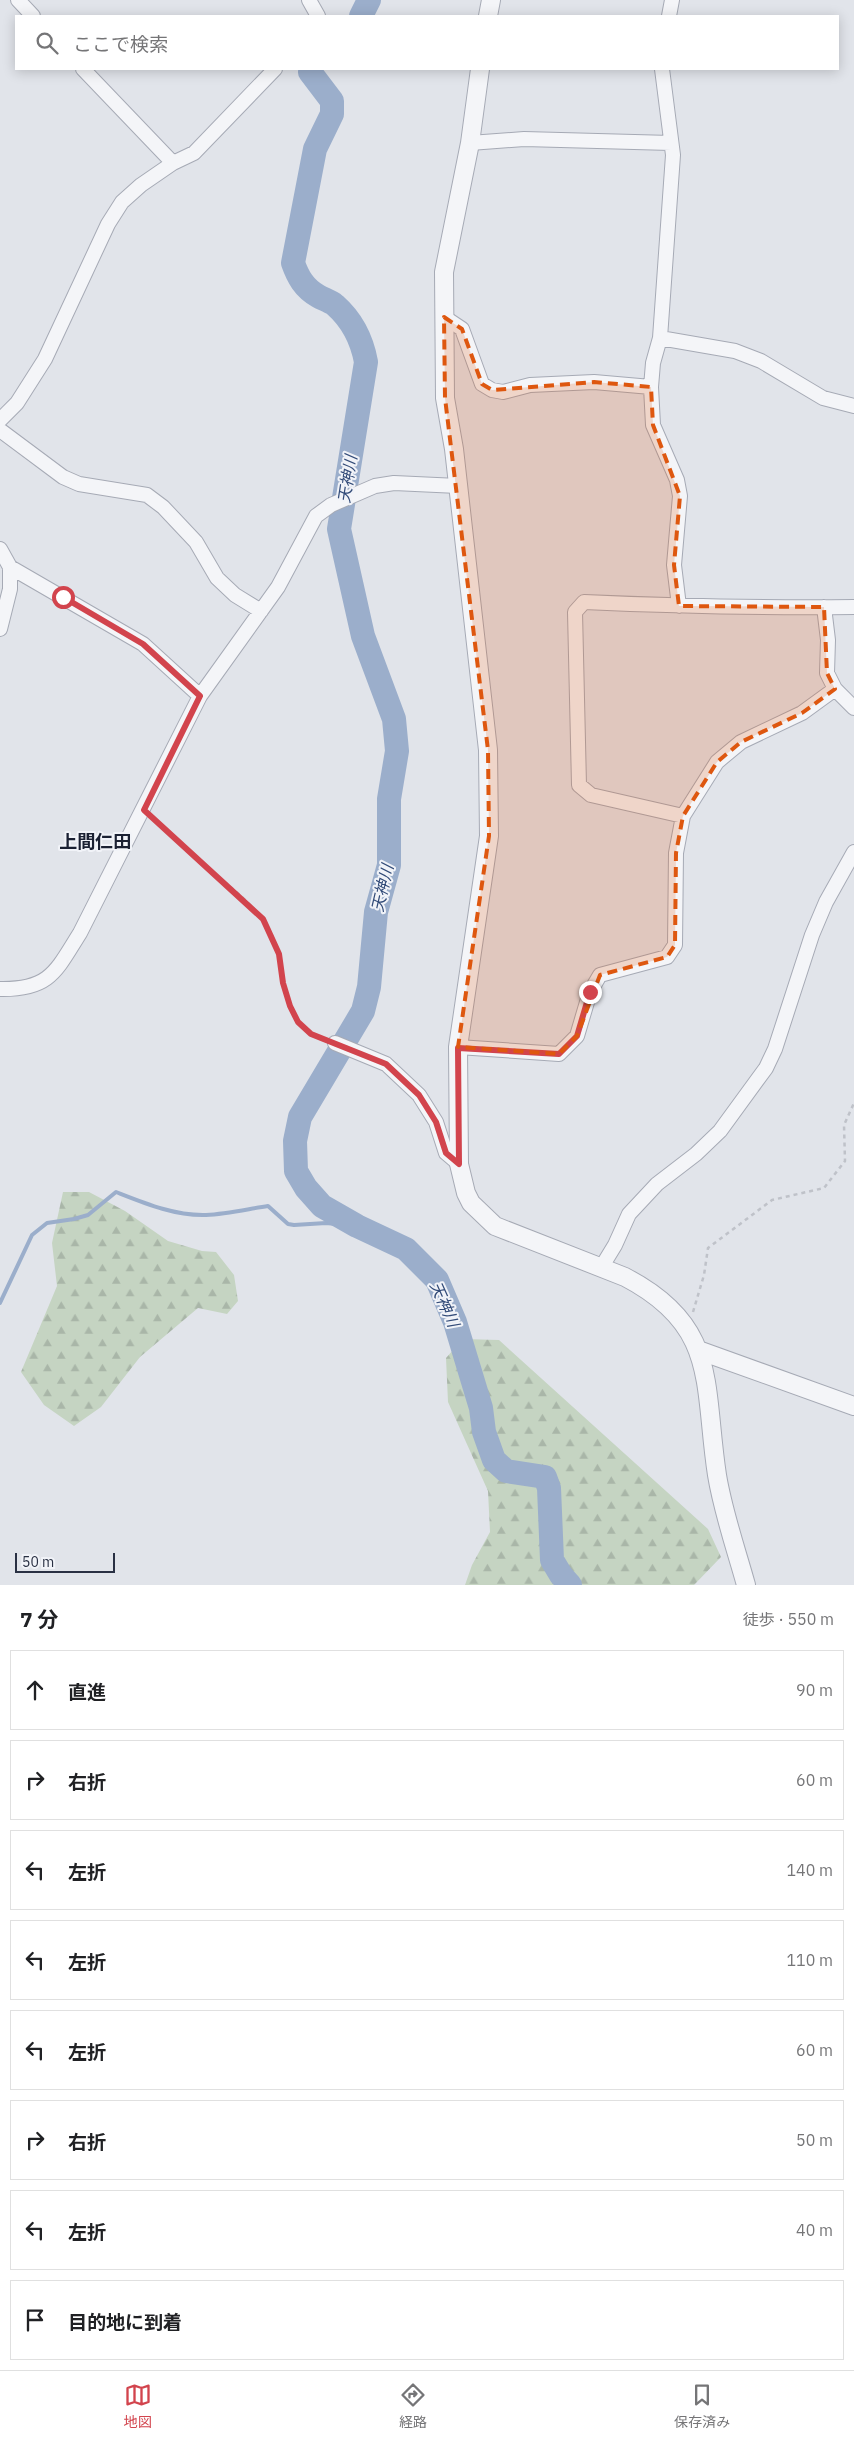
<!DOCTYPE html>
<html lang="ja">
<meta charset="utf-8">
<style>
:root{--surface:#fff;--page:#f6f6f6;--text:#202124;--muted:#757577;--line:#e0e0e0;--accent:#d2444d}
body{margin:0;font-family:"IBM Plex Sans","Noto Sans JP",sans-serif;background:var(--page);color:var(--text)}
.scale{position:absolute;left:15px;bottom:12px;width:100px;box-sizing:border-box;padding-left:5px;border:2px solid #293043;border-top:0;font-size:14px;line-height:18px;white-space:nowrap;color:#293043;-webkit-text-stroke:4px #f1f3f8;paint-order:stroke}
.stop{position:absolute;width:15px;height:15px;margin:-11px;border:4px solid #d2444d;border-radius:50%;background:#fff}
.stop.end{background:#d2444d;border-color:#fff;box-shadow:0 1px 5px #0008}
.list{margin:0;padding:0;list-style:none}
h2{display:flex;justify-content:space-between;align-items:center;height:65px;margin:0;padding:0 20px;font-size:21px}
h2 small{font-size:16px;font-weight:400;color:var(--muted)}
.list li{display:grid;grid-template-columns:32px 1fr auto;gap:15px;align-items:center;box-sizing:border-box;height:80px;margin:0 10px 10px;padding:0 10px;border:1px solid var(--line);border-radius:0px}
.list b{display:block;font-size:19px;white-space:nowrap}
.list em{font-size:16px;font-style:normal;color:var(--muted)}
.icon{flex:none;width:28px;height:28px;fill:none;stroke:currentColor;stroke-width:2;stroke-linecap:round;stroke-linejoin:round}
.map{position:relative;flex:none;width:854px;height:1585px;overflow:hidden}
.search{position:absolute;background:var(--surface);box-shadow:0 2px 12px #0003;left:15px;right:15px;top:15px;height:55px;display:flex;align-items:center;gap:12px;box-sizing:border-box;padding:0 18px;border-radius:0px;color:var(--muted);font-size:19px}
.sheet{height:785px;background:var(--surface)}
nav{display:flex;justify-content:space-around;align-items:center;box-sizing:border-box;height:70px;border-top:1px solid var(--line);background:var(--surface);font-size:14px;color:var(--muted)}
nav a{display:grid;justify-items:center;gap:2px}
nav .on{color:var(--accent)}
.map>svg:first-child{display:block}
.forest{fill:url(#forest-firs)}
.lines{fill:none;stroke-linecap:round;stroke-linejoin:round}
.stream{stroke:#9baecb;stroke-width:4}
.river{stroke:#9baecb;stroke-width:24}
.minor-casing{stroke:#a6aab5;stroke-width:16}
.tertiary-casing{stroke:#a6aab5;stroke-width:20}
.path{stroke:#bfc2c9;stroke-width:2.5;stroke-dasharray:4 4;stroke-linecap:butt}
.minor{stroke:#f4f5f8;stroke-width:14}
.tertiary{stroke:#f4f5f8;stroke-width:18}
.route{stroke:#d2444d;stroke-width:6}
.marked{fill:#de570f;fill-opacity:0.2;stroke:#de570f;stroke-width:4;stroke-dasharray:10 6;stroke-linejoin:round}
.labels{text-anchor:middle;stroke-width:4;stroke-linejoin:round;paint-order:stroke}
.water-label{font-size:16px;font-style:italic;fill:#324b78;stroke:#f1f3f8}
.quarter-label{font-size:18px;font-weight:bold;fill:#1b2133;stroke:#f1f3f8}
</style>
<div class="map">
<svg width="854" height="1585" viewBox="0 0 854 1585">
<defs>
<pattern id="forest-firs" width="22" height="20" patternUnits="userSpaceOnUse" patternTransform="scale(1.25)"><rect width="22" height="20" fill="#c5d4c2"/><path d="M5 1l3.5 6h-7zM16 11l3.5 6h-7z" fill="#a9b6a8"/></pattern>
</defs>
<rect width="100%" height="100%" fill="#e1e4ea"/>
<path class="forest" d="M63,1192H89L125,1211L168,1241L202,1251L216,1252L234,1275L238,1301L227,1314L198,1308L140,1357L101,1407L74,1426L44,1405L21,1372L57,1286L52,1243Z
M463,1339L499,1340L708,1529L721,1557L694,1585H465L472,1565L490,1532L488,1491L448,1402L446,1358Z"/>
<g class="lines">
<path class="stream" d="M0,1303L32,1235L47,1223L74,1219L88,1215L116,1192C144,1203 175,1216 206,1215C227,1214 248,1209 268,1206L288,1224L294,1225L326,1223L357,1226"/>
<path class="river" d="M361,16L369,0
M311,69L310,72L332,101V114L315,149L293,263C298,277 304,288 318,296C323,299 330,301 335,305C352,320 362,340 366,362L339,529L363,636L394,719L397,751L389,799V865L376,912L369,987L363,1011L300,1117L295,1141L296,1171L306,1188L322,1206L357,1226L406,1249L437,1280L455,1322L481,1408L484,1432L494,1460L506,1471L545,1477L549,1488L552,1560L561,1575L570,1585"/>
<g class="minor-casing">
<path id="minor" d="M18,0L33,16
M309,0L318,16
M669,16L672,0
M83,69L173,163
M662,69L673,155L660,338L653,363L651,387L653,425L677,480L680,496L674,565L679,606
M470,143L524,139L671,143
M444,317L462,329L482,384L492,390L503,392L530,385L594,382L651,387
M660,338L735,351L761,361L823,398L854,406
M0,420L17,403L45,359L108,224L122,202L141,185L173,163L194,153L275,69
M0,430L63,477L79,484L147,495L163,507L196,542L217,578L235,595L261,611
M0,549L10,567L143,644L200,696
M824,607L828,640L827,673L835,689L854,708
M0,629L10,589V567
M683,816L591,795L579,785L575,612L584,602C674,606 764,608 854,607
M0,989C50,990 56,971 80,933L200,696L278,587L316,516L331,505L375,486L394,483L458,486
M335,1043L386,1064L419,1095L436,1122L446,1153L459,1164
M458,1047L559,1054L577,1036L590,992L600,975L667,957L675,945L676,853L683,816L717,762L741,742L802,713L835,689
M601,1268L615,1245L629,1214L657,1184L696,1154L720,1131L766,1068L775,1049L812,935L826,902L854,852"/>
</g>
<g class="tertiary-casing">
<path id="tertiary" d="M488,16L491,0
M480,69L470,143L444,272L445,398L454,449L488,750L489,836L458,1047L459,1164L466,1193L471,1203L495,1226L625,1277C719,1326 703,1384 717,1475C723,1512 736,1549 746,1585
M698,1350L854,1406"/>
</g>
<path class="path" d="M152,818C173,836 194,855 215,874C236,892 260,909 272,935C290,974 275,1019 324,1039
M693,1312L704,1275L708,1248L772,1200L824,1188L845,1161L844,1125L854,1103"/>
<use href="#minor" class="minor"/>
<use href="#tertiary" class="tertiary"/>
</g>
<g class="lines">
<path class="route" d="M63,597L143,644L200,696L144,810L263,919L279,954L283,983L290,1006L298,1022L311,1034L386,1064L419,1095L436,1122L446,1153L459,1164L458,1048L559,1054L577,1036L590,992"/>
</g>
<path class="marked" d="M444,317L462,329L482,384L492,390L594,382L651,387L653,425L680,496L674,565L679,606L824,607L827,673L835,689L802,713L741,742L717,762L683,816L676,853L675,945L667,957L600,975L577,1036L559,1054L458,1047L489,836L488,750L445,398Z"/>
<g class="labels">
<g class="water-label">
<text transform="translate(347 479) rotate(-81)" y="6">天神川</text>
<text transform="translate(382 888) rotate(-77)" y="6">天神川</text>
<text transform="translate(445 1304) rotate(66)" y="6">天神川</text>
</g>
<g class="quarter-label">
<text x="95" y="848">上間仁田</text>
</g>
</g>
</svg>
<div class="scale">50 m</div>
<div class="stop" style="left:63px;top:597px"></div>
<div class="stop end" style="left:590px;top:992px"></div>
<div class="search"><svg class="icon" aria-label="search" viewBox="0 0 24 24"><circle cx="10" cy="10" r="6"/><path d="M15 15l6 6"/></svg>ここで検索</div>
</div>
<section class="sheet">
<h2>7 分<small>徒歩 · 550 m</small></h2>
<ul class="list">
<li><svg class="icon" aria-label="ahead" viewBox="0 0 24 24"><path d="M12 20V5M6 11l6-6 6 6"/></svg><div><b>直進</b></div><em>90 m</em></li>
<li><svg class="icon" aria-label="right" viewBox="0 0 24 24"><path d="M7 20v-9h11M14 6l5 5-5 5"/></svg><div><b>右折</b></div><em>60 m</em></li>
<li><svg class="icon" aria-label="left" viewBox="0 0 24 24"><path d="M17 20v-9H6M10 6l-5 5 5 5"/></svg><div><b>左折</b></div><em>140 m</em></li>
<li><svg class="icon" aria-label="left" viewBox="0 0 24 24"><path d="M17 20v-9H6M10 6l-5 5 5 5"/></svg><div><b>左折</b></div><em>110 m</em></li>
<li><svg class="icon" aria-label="left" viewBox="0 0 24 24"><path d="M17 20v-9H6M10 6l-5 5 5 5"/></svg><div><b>左折</b></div><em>60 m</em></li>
<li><svg class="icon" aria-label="right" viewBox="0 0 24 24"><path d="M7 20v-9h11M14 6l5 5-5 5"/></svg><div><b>右折</b></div><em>50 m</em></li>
<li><svg class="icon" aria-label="left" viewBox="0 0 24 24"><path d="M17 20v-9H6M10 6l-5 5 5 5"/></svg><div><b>左折</b></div><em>40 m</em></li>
<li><svg class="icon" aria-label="arrive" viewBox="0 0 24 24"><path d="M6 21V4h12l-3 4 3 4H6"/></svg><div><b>目的地に到着</b></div></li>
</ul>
</section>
<nav>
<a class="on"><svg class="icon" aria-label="map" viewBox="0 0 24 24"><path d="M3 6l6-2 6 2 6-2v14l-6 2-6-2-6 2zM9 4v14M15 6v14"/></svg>地図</a>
<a><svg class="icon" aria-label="directions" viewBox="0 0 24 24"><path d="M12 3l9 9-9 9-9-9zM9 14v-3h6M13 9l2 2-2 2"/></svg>経路</a>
<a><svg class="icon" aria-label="saved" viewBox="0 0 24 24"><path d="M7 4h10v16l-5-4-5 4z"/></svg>保存済み</a>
</nav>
